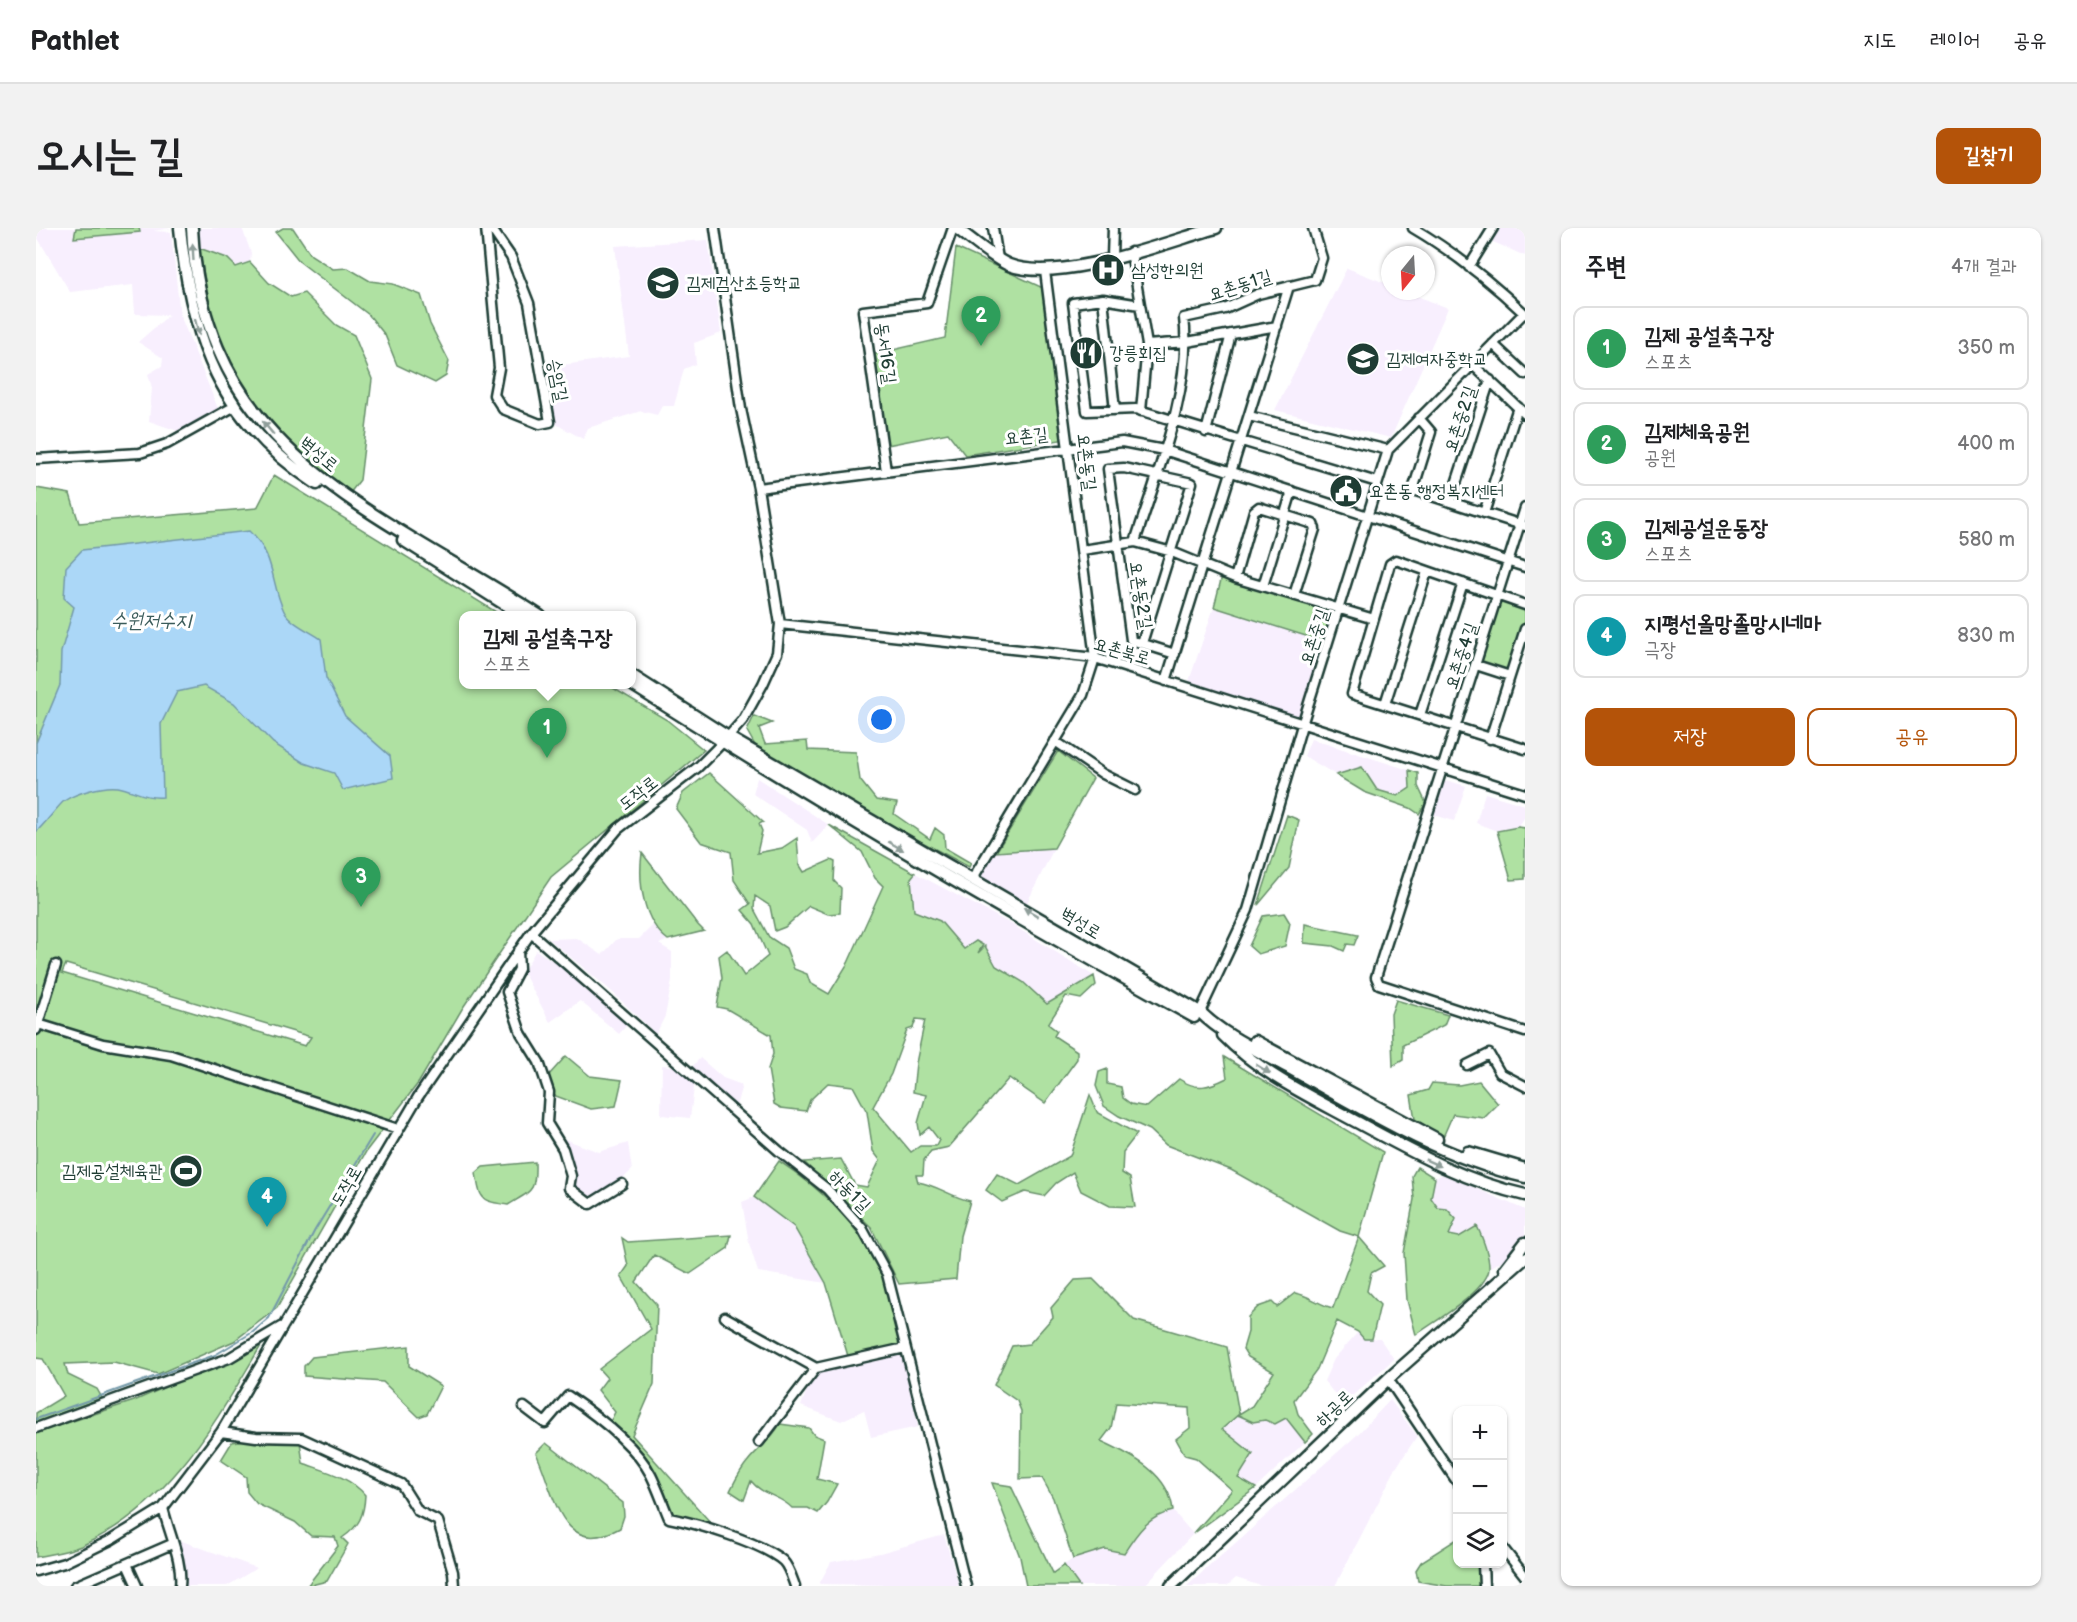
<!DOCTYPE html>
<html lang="ko">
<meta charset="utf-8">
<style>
:root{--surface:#fff;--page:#f2f2f2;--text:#202124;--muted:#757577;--line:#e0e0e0;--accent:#b45309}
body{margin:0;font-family:"Balsamiq Sans","Poor Story",sans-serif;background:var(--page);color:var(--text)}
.controls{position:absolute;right:18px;bottom:18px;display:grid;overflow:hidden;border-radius:12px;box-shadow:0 2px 4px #0004}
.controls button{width:54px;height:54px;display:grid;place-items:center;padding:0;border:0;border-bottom:2px solid var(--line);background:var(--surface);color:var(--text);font:30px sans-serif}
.compass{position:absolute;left:1345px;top:18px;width:54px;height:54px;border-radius:50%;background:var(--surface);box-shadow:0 2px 4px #0004;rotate:198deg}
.you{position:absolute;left:846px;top:492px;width:21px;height:21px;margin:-15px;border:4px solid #fff;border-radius:50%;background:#1a73e8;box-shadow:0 0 0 9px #1a73e833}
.badge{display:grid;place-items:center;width:39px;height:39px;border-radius:50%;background:var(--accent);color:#fff;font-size:20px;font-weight:700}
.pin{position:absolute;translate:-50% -50px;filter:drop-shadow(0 2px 3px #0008)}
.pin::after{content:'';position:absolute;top:32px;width:21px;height:18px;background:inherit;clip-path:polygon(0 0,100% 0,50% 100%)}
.popup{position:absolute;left:423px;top:383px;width:177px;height:78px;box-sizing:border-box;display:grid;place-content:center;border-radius:12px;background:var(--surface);filter:drop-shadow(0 2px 4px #0005);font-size:20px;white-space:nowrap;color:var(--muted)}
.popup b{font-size:22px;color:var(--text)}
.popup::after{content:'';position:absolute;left:50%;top:100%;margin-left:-12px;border:12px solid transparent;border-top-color:var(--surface)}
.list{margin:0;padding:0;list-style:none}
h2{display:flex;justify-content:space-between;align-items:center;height:78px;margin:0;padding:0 24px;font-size:26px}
h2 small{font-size:20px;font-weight:400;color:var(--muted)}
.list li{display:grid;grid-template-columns:39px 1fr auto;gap:18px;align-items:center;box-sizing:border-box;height:84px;margin:0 12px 12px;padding:0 12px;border:2px solid var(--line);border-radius:12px}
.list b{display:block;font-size:22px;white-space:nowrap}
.list p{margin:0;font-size:20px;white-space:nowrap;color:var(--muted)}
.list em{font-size:20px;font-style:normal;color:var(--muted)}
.actions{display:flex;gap:12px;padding:18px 24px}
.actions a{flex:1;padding:14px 0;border:2px solid var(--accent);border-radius:12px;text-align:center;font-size:21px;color:var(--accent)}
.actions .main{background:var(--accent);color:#fff}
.icon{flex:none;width:33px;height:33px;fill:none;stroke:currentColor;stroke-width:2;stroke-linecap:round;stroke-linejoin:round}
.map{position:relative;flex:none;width:1489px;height:1358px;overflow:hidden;border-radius:12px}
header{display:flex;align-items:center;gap:36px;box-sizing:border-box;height:84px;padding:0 30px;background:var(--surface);border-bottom:2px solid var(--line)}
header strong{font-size:28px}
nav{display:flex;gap:33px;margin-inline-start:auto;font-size:21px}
.intro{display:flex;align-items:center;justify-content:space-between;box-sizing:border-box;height:144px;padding:0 36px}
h1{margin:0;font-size:42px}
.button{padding:15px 27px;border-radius:12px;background:var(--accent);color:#fff;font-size:21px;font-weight:700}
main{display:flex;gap:36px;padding:0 36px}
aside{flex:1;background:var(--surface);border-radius:12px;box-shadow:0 2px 4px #0004}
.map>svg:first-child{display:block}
.built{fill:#f8effe}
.green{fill:#afe1a2;stroke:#678f6b;stroke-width:1.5;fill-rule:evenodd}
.water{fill:#abd7f7;stroke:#7399a9;stroke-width:1.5}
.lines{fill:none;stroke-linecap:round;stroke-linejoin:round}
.stream{stroke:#7399a9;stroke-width:2}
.minor-casing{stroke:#1f3d34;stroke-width:13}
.major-casing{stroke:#1f3d34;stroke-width:15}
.minor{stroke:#fff;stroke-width:8}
.major{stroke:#fff;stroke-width:10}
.oneway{fill:#8f9e9a}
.labels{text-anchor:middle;stroke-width:6;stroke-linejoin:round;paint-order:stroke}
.poi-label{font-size:18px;fill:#1f3d34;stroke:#fff;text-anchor:start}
.street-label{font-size:18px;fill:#1f3d34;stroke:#fff}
.water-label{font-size:20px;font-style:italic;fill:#3b5c5b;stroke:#fff}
</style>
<header>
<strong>Pathlet</strong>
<nav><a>지도</a><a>레이어</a><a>공유</a></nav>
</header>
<div class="intro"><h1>오시는 길</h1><a class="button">길찾기</a></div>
<main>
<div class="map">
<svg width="1489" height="1358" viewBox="0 0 1489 1358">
<rect width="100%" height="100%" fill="#fff"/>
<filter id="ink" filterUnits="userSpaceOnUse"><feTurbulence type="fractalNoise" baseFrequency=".0167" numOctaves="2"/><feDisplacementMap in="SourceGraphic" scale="12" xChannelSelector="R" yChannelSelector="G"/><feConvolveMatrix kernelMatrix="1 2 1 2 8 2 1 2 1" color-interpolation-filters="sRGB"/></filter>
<g filter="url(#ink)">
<path class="built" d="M0,0H40L39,10L104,4L103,0H135L117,3L135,4L144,87L183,183L142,203L113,193L116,160L112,146L126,138L127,130L102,114L133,87L99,86L97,57L34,64L0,7Z
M162,0H206L215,25L214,34L200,39L191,30L163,20Z
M1463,0H1489V28L1455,13Z
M672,12L685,105L658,115L660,136L648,141L638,178H626L621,187L605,183L552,200L547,211L520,196L512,139L593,128L579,18Z
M1311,40L1354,57V63H1368L1412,80L1355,210L1239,182Z
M1178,379L1289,414L1264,490L1153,453Z
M1275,511L1373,542L1374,560L1362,568L1341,562L1326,539L1300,547L1268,528Z
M721,550L793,597L776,615L771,602L717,566Z
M1413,553L1430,558L1418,593L1395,586L1406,555Z
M1449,565L1489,577V589L1482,599L1461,603L1440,595Z
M1018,620L991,675L944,648L960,624Z
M879,645L975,696L1058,748L1011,776L987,754L960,738L949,717L940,713L928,722L904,693L878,683L875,650Z
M617,697L632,712L623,716L636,724V753L629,788L620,806L574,762L513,711L541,710L566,727L581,711H603Z
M500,722L521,736L591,797L583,806L544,773L514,794L487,744Z
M664,830L687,850L706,857L700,878L655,840Z
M626,837L645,839L659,852L654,890L625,887Z
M523,909L563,924L592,915L596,942L557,979L526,961L530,942Z
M1407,946L1489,982V1007L1473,1028L1454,1040L1449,1015L1440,999L1423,1009L1413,1007L1403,981L1395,970L1399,950Z
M718,969L758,999L790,1055L722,1044L713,1015L706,974Z
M1322,1104L1328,1111H1344L1358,1131L1307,1176L1288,1153L1298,1131Z
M866,1123L882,1199L835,1209L828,1182L805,1193L765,1178L775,1151L782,1143Z
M1354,1172L1381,1208L1360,1240L1299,1358H1225L1200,1350L1191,1358H1151L1321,1207Z
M1202,1187L1217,1194L1229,1192L1239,1196L1250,1190L1269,1214L1220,1260L1202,1250L1186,1201Z
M1137,1283L1157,1306L1108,1358H1043L1028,1337L1037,1331L1069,1321L1089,1325L1099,1308L1121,1286Z
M908,1307L923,1358L783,1356L795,1334L844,1325Z
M146,1313L221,1340L191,1358H150L151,1347L141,1315Z"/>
<path class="green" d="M40,0H103L104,4L38,10Z
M247,0H257L275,27L297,41L312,40L334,53L357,56L385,67L394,96L413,133L410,148L399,155L361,137L349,107L333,87L264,34L240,4Z
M163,20L191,30L200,39L214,34L233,55L255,69L268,65L300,97L318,107L336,151L324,252L314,265C252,224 204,172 180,101C172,75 168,46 163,20Z
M920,20L1007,60L1031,211L929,227L912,205L851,217L839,126L909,110Z
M238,247L465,387L427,388V456L572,457L631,492L668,522L515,649L426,781L383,854L331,922L241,1080L198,1113L122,1146L78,1134L29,1136L32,1147L61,1161L66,1170L0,1195V1185L28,1168L7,1131L0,1130V260L34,266L43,295L221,280ZM30,736L275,809L269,818L26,745Z
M1186,348L1299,382L1289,414L1178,379Z
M1463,370L1489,379V394L1472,444L1443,435Z
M718,488L736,495L723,500L729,516L771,513L772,522L820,524L824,552L840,572L861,575L858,586L894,611L899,600L908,607L909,620L935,635L933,639L833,586L721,521L711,503Z
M1022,523L1057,550L1018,620L960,624Z
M1326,539L1341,562L1362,568L1374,560L1373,542L1382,545V558L1390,575L1383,586L1374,580L1328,564L1300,547Z
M673,545L727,594L723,596L726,603L721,625L746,620L761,610L763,636L768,644L795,632L799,634L798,653L805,660L804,685L792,686L773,678L749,699L739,703L734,678L719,668L718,681L733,709L750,720L758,741L771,746L774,755L793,766L812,735L847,658L839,650L826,624L793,597L879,645L875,650L878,683L904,693L928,721L940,713L947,717L942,725L949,718L960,738L987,754L1011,776L1058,748L1060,757L1045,771L1030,768L1012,796L1021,803L1018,808L1041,823V831L1009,875L973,850L913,919L895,923L888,932L887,947H880L882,954C901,957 915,969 934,973L924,1008L920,1051L863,1056L835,999L768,934L805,931L819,957L831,959L844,932L837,923L831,884L817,858L792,855L774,872L770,883L745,880L738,876L732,841L737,826L735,807L691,781L681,779L686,750L683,728L691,722L708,748L732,728L718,696L706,682L714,676L698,652L695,624L665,614L640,581L647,565ZM880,791L889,792L880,835L877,864L890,867L882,895L884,907L893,899L903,912L900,918H884L875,924L837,879L855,846L871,802L877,800Z
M1251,587L1263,592L1253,640L1222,677Z
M1482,599L1489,600V651L1475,652L1461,603Z
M606,625L662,697L668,703L632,712C607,693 602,655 606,625Z
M1248,685L1254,695L1249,718L1222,726L1213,718L1227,688Z
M1269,696L1322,707L1318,717L1311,716L1308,723L1297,718L1268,715Z
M1360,772L1412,787L1408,797L1367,817V832L1357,838L1355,786Z
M530,828L554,848L586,852L580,878L555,881L517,867L513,847Z
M1188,829L1347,924L1323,1009L1348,1038L1335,1045L1331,1063L1344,1077L1336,1111H1328L1322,1104L1301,1093L1281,1141L1258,1172L1262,1186L1277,1206L1269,1214L1250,1190L1239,1196L1229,1192L1217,1194L1202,1187L1186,1201L1217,1226L1202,1250L1220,1260L1157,1306L1196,1262L1160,1230L1149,1227L1140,1211L1154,1200L1153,1180L1080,1175L1075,1200L1065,1213C1096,1227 1134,1246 1137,1283C1112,1288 1101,1305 1088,1325L1069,1321L1037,1331L1017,1270L1006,1250L984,1251L985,1183L981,1173L958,1157L976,1118L993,1116L1017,1089L1015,1080L1039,1052L1057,1051L1098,1092L1191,1119L1203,1186L1216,1178L1238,1144L1212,1129L1207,1121L1212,1104V1089L1222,1079L1236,1074L1241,1079L1259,1065C1273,1067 1283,1077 1297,1080L1323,1009L1304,1003L1195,942L1130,917L1114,902L1083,888L1068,878L1060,858L1063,844L1071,841V856L1085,859L1087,870L1095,876L1111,879L1143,851C1161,863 1173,859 1191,850Z
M1443,853L1462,876L1448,890L1417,886L1407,909L1379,891L1375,867L1392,862L1396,855L1423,857Z
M1054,867L1061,884L1101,906L1087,924L1086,945L1094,950L1099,979L1074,978L1045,963L1037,944L1020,955L1008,968L989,964L966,974L950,962L961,946L983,957L1034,928Z
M743,933C787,962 822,995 844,1043C855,1067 859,1098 866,1123L815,1138L790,1055L758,999L718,969Z
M499,934C500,964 496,962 472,977C445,973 444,972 440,945L447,939Z
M1381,939L1399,950L1395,970L1402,980L1411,981L1420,991L1413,1007L1423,1009L1441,998C1447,1011 1453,1025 1453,1039C1454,1062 1397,1094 1380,1107L1371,1072L1368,1025L1378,971L1376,948Z
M695,1007L692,1020L654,1046L618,1027L600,1054L621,1077L618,1156L596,1207L676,1296L635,1285L618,1243L573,1196L579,1184L562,1162L571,1150L563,1141L615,1101L585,1048L592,1038L586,1010L592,1014Z
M226,1116C178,1196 135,1277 45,1318C31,1324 14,1326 0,1329V1205L98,1173Z
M373,1118V1138L405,1158L391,1186L383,1189L347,1154L268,1148V1138L276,1129Z
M744,1196L773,1200L778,1207L788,1211L781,1251L801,1256L791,1274L782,1285L772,1280H756C744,1267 727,1268 715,1253L708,1272L694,1263C699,1253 704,1242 712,1233C724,1218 734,1214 744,1196Z
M208,1212L264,1214L267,1235C289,1243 314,1249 329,1267C328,1287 324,1298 306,1310L312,1316L291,1353L271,1358L302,1318L299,1309L275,1308L259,1294L221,1276L211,1264L210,1249L185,1232L196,1214Z
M510,1215L587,1275L588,1288L584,1300C524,1333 518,1262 500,1225Z
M956,1255L975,1258L1017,1345L1028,1337L1043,1358H990L984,1329Z
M1421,1311L1422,1336H1442L1444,1358H1411L1382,1353L1380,1342L1385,1334Z"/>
<path class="water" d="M213,303C240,327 234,354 248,383C253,394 275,404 285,411L290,450L309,488L354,528L357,550L307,562L298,545L268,535L237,515L198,475L168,458L141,464L125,496L127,569C110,571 98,562 82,559C67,557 40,565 28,573C22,578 8,597 0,604V515L24,457L25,424L38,379L28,370L30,339L46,322Z"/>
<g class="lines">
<path class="stream" d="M0,1191L179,1127L217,1104L233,1090L279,1002L337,907"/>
<g class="minor-casing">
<path id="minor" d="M450,0L463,140L458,167L467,181L504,196L514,194L493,75L475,29L455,0
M957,0L962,31
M1377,0C1418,24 1455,54 1489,86
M1095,24L1111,117L1105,183
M1076,29L1077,0
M1433,39L1457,0
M1067,71L1079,182
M1104,77L1067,71L1037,75L1051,183L1100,181L1341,254
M1457,116L1489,146
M1111,117L1151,114L1241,98
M1437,137L1489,186
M1213,188L1352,222
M1383,190L1395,204L1377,262L1489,298
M1170,204L1195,106
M0,231L104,225L131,216L199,178
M850,243L827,83L891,75L917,0
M722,260L1086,214L1128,222L1489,339
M1414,274L1454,152
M1489,280L1340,749L1343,756L1489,804
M1448,285L1482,179
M1099,314C1120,248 1157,158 1148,90L1189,81L1222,66L1279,52L1286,30L1277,0
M1046,322L1099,314L1136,324L1199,350L1338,391
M1199,350L1218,283L1223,279L1277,296L1279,301L1258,367
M1227,358L1256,263
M1489,377L1360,332L1354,336L1316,466L1489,521
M744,396L1059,430L1489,566
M1106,415L1156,255L1088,240L1072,241L1095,412L1139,426
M1440,437L1474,448
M1130,453L1253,58
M1349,476L1391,344
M1384,487L1427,355
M1454,511L1489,401
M1019,513L1067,546L1099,562
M937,650L1047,467L1059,430L1009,43
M495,705L743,923L791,961L826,1000L851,1046L930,1358
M482,723L483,741L471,764L485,805L503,834L513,864L511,895L527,921L535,948L533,960L554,976L586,956
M1164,784L1212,682L1266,497L1352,222L1488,85
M2,796L20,737
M0,802L2,796L67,816L135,827L362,901
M1431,837L1453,826L1464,845L1489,858
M689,1089L780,1140L869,1120
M1352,1151L1422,1255
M488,1179L509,1195L532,1168C560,1187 599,1216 615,1247C622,1261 627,1276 633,1290C660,1295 727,1315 747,1333C753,1339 756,1350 759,1358
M0,1200L193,1130L248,1097
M185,1204L220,1209L265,1210L365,1256L382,1283L402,1293L417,1344L418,1358
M723,1214L780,1140
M127,1280C133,1305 147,1334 144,1358
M1466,1319L1489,1348
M91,1336L101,1358
M1447,1336L1448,1358
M0,1343L28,1335L75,1312L127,1280L185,1204L382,869L495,705L582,601L662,539L692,509L707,492L727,456L741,425L744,396L722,260L705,181L679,0
M39,1358L136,1316"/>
</g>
<g class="major-casing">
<path id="major" d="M144,0C155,110 184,193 281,256
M156,0C167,227 340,281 504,388
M920,0C934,10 958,31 973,37C1023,56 1128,15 1180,0
M367,312L487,388
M595,447L692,509L1164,784C1188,808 1223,823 1253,840C1328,882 1404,929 1489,949
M595,456C779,573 967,683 1158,789
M1187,807C1224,845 1271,867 1317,892C1373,922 1427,953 1489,967
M1219,813L1401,911
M1432,924L1489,941
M1469,1041L1489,1015
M1135,1358L1352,1151L1489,1030"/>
</g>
<use href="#minor" class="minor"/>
<use href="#major" class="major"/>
</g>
<defs><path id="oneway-solid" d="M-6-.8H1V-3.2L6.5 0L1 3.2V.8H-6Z" transform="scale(1.5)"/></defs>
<g class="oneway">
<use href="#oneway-solid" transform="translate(157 24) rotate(-93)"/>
<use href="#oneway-solid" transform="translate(161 99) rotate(75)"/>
<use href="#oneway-solid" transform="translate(232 200) rotate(-130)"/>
<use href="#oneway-solid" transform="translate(860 618) rotate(30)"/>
<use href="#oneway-solid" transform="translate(995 684) rotate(-149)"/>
<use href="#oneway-solid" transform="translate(1227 841) rotate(32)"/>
<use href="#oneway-solid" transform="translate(1397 935) rotate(24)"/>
</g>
</g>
<defs>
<g id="hospital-disc" transform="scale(1.725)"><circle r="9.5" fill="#1f3d34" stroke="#fff"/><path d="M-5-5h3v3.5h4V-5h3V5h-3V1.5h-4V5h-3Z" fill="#fff"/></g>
<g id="school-disc" transform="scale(1.725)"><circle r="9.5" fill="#1f3d34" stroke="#fff"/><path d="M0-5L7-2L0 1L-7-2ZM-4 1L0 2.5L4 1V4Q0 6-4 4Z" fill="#fff"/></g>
<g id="restaurant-disc" transform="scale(1.725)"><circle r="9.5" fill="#1f3d34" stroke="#fff"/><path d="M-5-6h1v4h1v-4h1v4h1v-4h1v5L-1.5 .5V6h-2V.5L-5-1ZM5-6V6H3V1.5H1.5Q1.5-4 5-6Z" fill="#fff"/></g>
<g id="civic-disc" transform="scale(1.725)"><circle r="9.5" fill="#1f3d34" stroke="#fff"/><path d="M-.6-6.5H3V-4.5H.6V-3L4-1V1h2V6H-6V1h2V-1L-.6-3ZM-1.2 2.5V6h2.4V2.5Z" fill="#fff"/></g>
<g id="stadium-disc" transform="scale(1.725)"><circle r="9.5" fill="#1f3d34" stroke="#fff"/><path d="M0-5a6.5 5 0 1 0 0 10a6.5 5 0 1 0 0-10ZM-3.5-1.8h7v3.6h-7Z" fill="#fff"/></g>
</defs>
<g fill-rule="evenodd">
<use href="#hospital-disc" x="1072" y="42"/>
<use href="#school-disc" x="627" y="55"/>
<use href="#restaurant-disc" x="1050" y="125"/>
<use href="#school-disc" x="1327" y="131"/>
<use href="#civic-disc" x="1310" y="263"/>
<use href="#stadium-disc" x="150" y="943"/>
</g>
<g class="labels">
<g class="poi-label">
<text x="1095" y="48">삼성한의원</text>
<text x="650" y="61">김제검산초등학교</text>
<text x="1073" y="131">강릉회집</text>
<text x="1350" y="137">김제여자중학교</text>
<text x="1333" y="269">요촌동 행정복지센터</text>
<text x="127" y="949" text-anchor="end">김제공설체육관</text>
</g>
<g class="street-label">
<text transform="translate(1204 57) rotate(-18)" y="6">요촌동1길</text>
<text transform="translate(850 125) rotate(82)" y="6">동서16길</text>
<text transform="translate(522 152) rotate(79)" y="6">승암길</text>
<text transform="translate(1424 191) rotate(-72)" y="6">요촌중2길</text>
<text transform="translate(990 208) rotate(-7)" y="6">요촌길</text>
<text transform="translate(283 226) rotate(40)" y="6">벽성로</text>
<text transform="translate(1051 234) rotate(83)" y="6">요촌동길</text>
<text transform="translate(1105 367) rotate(81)" y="6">요촌동2길</text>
<text transform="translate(1278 409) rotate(-72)" y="6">요촌중길</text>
<text transform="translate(1086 423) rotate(16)" y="6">요촌북로</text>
<text transform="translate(1425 428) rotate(-72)" y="6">요촌중4길</text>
<text transform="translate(602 565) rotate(-38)" y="6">도작로</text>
<text transform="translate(1045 695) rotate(31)" y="6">벽성로</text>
<text transform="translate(310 958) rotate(-60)" y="6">도작로</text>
<text transform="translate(814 963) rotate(45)" y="6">하동1길</text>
<text transform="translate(1298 1180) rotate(-44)" y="6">하공로</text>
</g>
<g class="water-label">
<text x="115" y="399">수원저수지</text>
</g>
</g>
</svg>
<div class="controls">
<button>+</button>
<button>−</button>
<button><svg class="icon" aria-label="layers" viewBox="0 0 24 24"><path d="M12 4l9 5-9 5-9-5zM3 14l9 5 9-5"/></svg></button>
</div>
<svg class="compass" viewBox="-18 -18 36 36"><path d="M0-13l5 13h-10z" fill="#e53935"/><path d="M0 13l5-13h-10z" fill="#757577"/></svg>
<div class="you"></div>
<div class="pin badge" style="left:511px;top:530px;background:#2e9e5b">1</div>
<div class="popup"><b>김제 공설축구장</b>스포츠</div>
<div class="pin badge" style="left:945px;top:118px;background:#2e9e5b">2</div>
<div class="pin badge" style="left:325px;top:679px;background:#2e9e5b">3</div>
<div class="pin badge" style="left:231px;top:999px;background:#0f9aa8">4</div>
</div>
<aside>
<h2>주변<small>4개 결과</small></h2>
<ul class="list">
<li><span class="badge" style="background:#2e9e5b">1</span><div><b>김제 공설축구장</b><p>스포츠</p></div><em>350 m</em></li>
<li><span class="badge" style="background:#2e9e5b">2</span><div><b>김제체육공원</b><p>공원</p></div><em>400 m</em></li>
<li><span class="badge" style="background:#2e9e5b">3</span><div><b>김제공설운동장</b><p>스포츠</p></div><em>580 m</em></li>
<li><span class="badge" style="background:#0f9aa8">4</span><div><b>지평선올망졸망시네마</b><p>극장</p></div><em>830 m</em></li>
</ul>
<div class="actions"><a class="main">저장</a><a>공유</a></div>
</aside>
</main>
